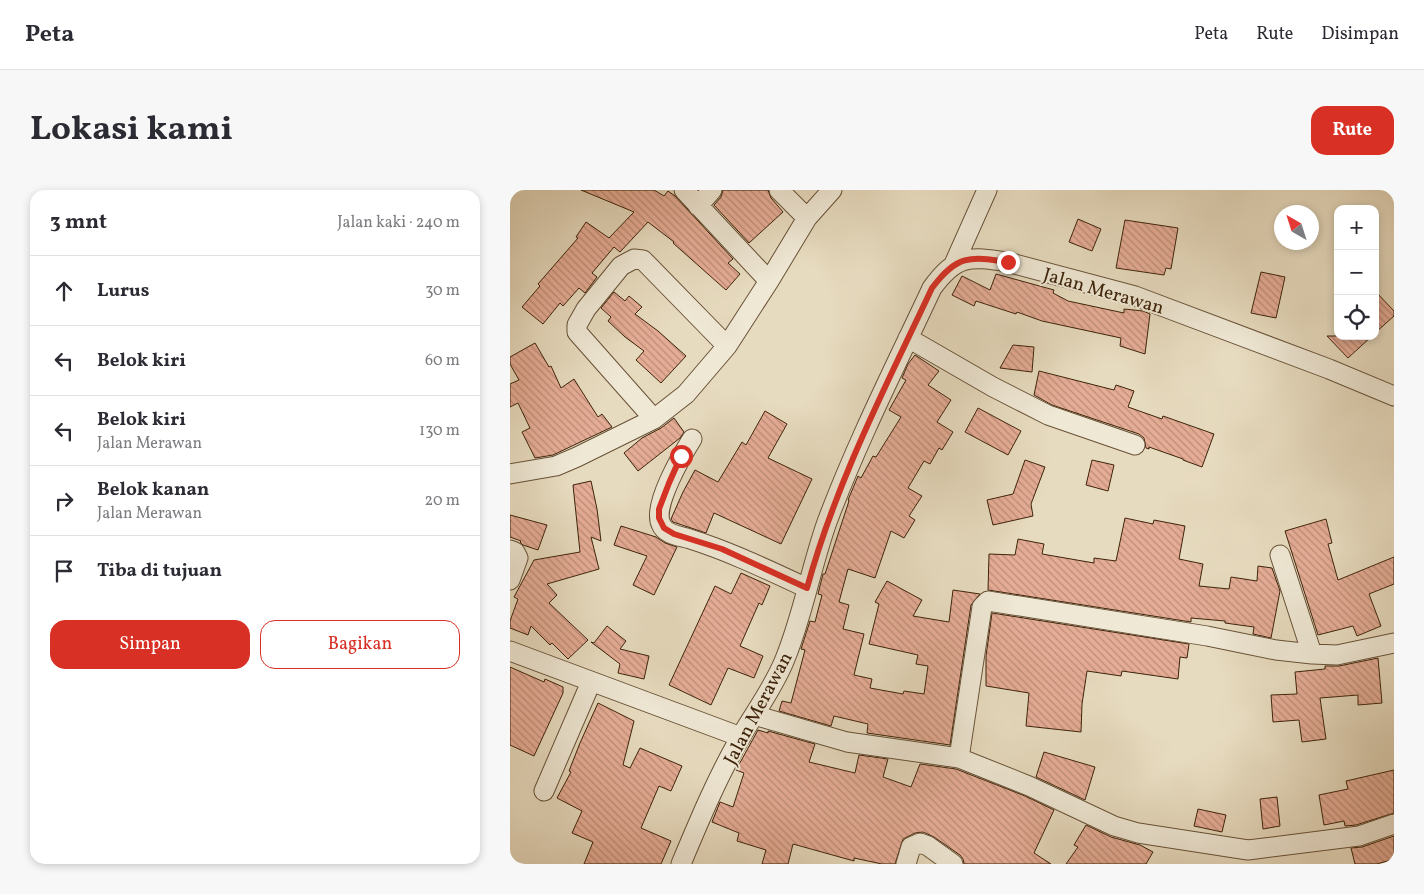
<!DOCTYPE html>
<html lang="id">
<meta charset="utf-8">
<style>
:root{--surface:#fff;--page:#f7f7f7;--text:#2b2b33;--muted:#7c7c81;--line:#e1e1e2;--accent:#d93025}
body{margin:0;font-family:Vollkorn,serif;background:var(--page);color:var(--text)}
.controls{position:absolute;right:15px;top:15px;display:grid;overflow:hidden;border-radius:10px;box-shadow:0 2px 8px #0003}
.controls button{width:45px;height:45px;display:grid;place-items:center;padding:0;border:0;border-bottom:1px solid var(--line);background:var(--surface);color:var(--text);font:25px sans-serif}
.compass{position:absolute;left:764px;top:15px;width:45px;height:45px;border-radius:50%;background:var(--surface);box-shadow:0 2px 8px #0003;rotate:321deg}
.stop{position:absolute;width:15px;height:15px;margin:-11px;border:4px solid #d93025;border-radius:50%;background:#fff}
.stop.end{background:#d93025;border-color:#fff;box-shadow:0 1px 5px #0008}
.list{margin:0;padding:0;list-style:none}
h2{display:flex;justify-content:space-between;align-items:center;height:65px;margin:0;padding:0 20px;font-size:21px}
h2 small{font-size:16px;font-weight:400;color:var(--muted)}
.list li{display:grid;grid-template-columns:32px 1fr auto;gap:15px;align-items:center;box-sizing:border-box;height:70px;padding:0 20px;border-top:1px solid var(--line)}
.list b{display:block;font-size:19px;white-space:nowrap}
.list p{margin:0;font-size:16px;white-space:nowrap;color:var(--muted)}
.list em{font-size:16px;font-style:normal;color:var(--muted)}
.actions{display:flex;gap:10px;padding:15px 20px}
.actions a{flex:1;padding:11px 0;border:1px solid var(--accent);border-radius:15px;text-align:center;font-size:18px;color:var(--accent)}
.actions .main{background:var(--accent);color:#fff}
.icon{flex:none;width:28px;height:28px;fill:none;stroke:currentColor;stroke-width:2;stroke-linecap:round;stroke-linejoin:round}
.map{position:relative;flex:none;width:884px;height:674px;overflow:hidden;border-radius:15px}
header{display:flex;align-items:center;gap:30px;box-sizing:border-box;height:70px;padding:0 25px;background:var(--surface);border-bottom:1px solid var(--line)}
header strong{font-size:24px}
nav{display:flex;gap:28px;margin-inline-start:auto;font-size:18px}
.intro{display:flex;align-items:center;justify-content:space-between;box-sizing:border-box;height:120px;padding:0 30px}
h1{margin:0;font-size:35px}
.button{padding:12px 22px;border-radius:15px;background:var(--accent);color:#fff;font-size:18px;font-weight:700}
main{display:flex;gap:30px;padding:0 30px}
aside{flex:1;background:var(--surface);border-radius:15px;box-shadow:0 2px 8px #0003}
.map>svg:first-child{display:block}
.building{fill:url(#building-back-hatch);stroke:#3d230a}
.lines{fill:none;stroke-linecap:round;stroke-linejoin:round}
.minor-casing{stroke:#685137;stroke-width:21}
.minor{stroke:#efe8d5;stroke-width:19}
.route{stroke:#d93025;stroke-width:6}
.labels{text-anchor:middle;stroke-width:4;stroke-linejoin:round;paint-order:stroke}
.street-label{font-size:19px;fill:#3d230a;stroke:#efe8d5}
</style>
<header>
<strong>Peta</strong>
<nav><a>Peta</a><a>Rute</a><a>Disimpan</a></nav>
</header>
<div class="intro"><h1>Lokasi kami</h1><a class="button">Rute</a></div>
<main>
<aside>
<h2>3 mnt<small>Jalan kaki · 240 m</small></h2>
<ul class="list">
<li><svg class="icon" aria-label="ahead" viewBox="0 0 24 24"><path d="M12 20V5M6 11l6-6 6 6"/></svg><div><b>Lurus</b></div><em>30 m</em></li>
<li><svg class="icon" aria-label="left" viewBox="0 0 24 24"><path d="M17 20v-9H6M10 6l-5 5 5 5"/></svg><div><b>Belok kiri</b></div><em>60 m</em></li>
<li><svg class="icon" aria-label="left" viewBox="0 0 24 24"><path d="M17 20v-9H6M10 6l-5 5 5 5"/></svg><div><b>Belok kiri</b><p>Jalan Merawan</p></div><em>130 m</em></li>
<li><svg class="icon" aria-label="right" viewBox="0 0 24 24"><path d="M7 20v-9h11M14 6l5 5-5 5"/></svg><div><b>Belok kanan</b><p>Jalan Merawan</p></div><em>20 m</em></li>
<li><svg class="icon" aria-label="arrive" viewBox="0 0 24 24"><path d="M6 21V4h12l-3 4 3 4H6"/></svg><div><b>Tiba di tujuan</b></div></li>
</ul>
<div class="actions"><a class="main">Simpan</a><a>Bagikan</a></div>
</aside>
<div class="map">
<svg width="884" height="674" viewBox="0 0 884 674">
<defs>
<pattern id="building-back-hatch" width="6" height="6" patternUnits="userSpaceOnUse" patternTransform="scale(1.25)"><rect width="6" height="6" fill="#e6ad96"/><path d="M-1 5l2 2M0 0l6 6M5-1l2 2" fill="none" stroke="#bc8c79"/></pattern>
</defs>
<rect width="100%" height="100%" fill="#e7dbbf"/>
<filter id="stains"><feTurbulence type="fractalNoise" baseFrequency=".004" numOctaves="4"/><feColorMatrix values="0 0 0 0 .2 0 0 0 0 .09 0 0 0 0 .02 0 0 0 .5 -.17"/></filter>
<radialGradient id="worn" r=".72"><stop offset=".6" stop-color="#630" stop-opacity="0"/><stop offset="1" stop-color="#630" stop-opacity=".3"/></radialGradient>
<path class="building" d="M71,0H144L154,6L158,1L165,6L223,69L218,73L230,84L216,100L163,53L164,52L138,32L110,62L104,57L82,83L87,87L75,103L69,98L53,116L50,113L33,134L12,117L30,96L28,94L68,48L66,47L76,32L99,48L124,22Z
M213,0H258L261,8L273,22L239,53L204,15L211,7Z
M568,29L591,39L582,61L559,52Z
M615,30L668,38L661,79L656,78L654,85L606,78Z
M751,82L775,87L766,128L741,123Z
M486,84L544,100L543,103L558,111L614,123V119L633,121L640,124L635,164L610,156L611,148L532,131L507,122L506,124L466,111L464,116L442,105L452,86L480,100Z
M865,101L884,121V126L865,143Z
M104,102L115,111L119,106L132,117L125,124L148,141L176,166L151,193L126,170L134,161L115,147L98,131L101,127L91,118Z
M817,146H862L838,168Z
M25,153L39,177L41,176L51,198L64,189L88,227L92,224L102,237L43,265L25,268L12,242L20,238L8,213L0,217V194L9,190L0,174V167Z
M503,155L524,157L522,182L490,178Z
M405,165L429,181L418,195L441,210L427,232L443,242L432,260L429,258L420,274L414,271L398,298L412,306L399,326L405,330L394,348L381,341L365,388L338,379L329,412L339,415L333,439L354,444L344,485L362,489L360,498L393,504L394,501L414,504L418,476L406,474L408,465L359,454L369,414L365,412L377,391L412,410L403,426L439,432L443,400L470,404L461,415L440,555L357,543L358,534L324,526L321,536L269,521L272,511L281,513L295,460L291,459L300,431L305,432L312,405L308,404L313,384H315L339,311L338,310L348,286L351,288L363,266L366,267L391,227L379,220L396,190L392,188L398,174Z
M529,181L604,200L606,195L624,201L618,217L652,229L653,226L704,244L692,277L673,270V269L639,257V259L636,258L634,248L629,244L542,215L524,205Z
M468,218L511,241L498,265L455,242Z
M255,221L277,234L258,268L302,289L271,354L204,323L196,343L163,332L161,329L173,302L185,280L208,292L232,252L236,255Z
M164,228L174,242L170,248L128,281L114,263L132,248L151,238Z
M515,270L535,277L521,314L523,326L483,335L477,310L503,304Z
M582,270L604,275L598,301L576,295Z
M81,291L87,319L91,351L81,347L89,379L37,394L47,405L39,413L78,450L58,469L42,453L40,455L21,436L18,445L0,438V431L8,409L4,407L24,370L70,362L63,295Z
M0,325L37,335L28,360L13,355L10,352L11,351L0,347Z
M615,328L643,334L644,330L675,336L669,369L693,374L689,396L719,399L721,387L747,391L748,376L762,378L770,401L761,448L743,444L744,437L715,433V431L681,428V432L478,400L479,364L505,365L508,349L534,354L532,364L584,373V368L606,371Z
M816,329L822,353L818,354L828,390L884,367V394L859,404L871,436L847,446L843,436L808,445L775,341Z
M111,336L146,347L155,353L167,357L144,405L123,395L137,366L104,355Z
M231,383L260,396L252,415L249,413L230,456L253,466L244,488L218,478L201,515L159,495L205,396L221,404Z
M482,423L679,454L677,468L670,467L668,489L612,481L611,486L577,481L572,514L571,542L516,536L519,503L476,496V466Z
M97,436L116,451L110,459L139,466L134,489L108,483L110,474L81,452L84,453Z
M868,468L872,513L848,515V505L810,508L816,549L792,552L789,530L763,532L761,505L787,504L785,482L815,479V476H829Z
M0,477L34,492L35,489L53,497V503L24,566L0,555Z
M88,513L124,531L113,575L120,578L130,558L172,576L161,601L149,596L131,638L161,651L151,674H74L83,652L62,643L72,621L47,608L61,582L59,581L70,553Z
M248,540L258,543V541L305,554L299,572L345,583L349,565L378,569L373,587L401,597L410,574L446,579L515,606L544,620L524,663L541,674H454L453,669L450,665L424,647L413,642L405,643L393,649L385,674H372L344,668V671L283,654L278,674H252L256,660L227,651L229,643L202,632L210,612L223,617L234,583L226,580Z
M534,562L585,577L575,610L526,587Z
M884,580V623L846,635L835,636L834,631L814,635L809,605L838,599L836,591Z
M767,607L770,636L753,639L750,609Z
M688,619L716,625L712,642L684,636Z
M576,635L601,647L630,655L643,662L636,674H556L568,657L564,655Z
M884,646V669L867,674H845L841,658L852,657Z"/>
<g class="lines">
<g class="minor-casing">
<path id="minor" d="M174,0L259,91
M269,0L297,28
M188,16L202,0
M444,74L477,0
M398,148L483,197L538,225L625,255
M144,229L67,142V135L76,119L111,76L124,69L133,70L217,156
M182,249C172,265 142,316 151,334C155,345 170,346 180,349C221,362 258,380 297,398
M0,284L46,276L67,267L144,229L176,204L217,156L259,91L297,28L322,0
M0,360L5,362L8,368L0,390
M770,365L802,464
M0,461L231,547
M244,525L337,552L449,568L519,596L604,636L628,643L738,660L849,646L884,634
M449,568L472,417L478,411L697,446L766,460L802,464L827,465L884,453
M34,601L81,492
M171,674C189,631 207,588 230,548C245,522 264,497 275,469C293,425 301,377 317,332C347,252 386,175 422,98C446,65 459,66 497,72L625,106L819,179L884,206
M396,674L401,657L410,653L418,656L443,674"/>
</g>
<use href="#minor" class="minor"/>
</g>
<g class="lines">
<path class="route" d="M171,266L159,293L149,319V328L154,338L164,344L212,359L297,398C326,292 376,196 422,98C447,65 459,66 498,72"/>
</g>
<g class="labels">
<g class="street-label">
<text transform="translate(594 100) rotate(16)" y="7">Jalan Merawan</text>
<text transform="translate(247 518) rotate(-62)" y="7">Jalan Merawan</text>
</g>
</g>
<rect width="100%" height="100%" filter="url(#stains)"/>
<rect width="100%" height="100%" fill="url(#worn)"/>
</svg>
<div class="controls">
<button>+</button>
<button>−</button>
<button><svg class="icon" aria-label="locate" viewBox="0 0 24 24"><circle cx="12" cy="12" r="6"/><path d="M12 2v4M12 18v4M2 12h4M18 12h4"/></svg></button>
</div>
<svg class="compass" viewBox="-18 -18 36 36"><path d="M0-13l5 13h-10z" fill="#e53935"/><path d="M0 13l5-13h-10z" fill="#7c7c81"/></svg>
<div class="stop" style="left:171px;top:266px"></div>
<div class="stop end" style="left:498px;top:72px"></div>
</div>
</main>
